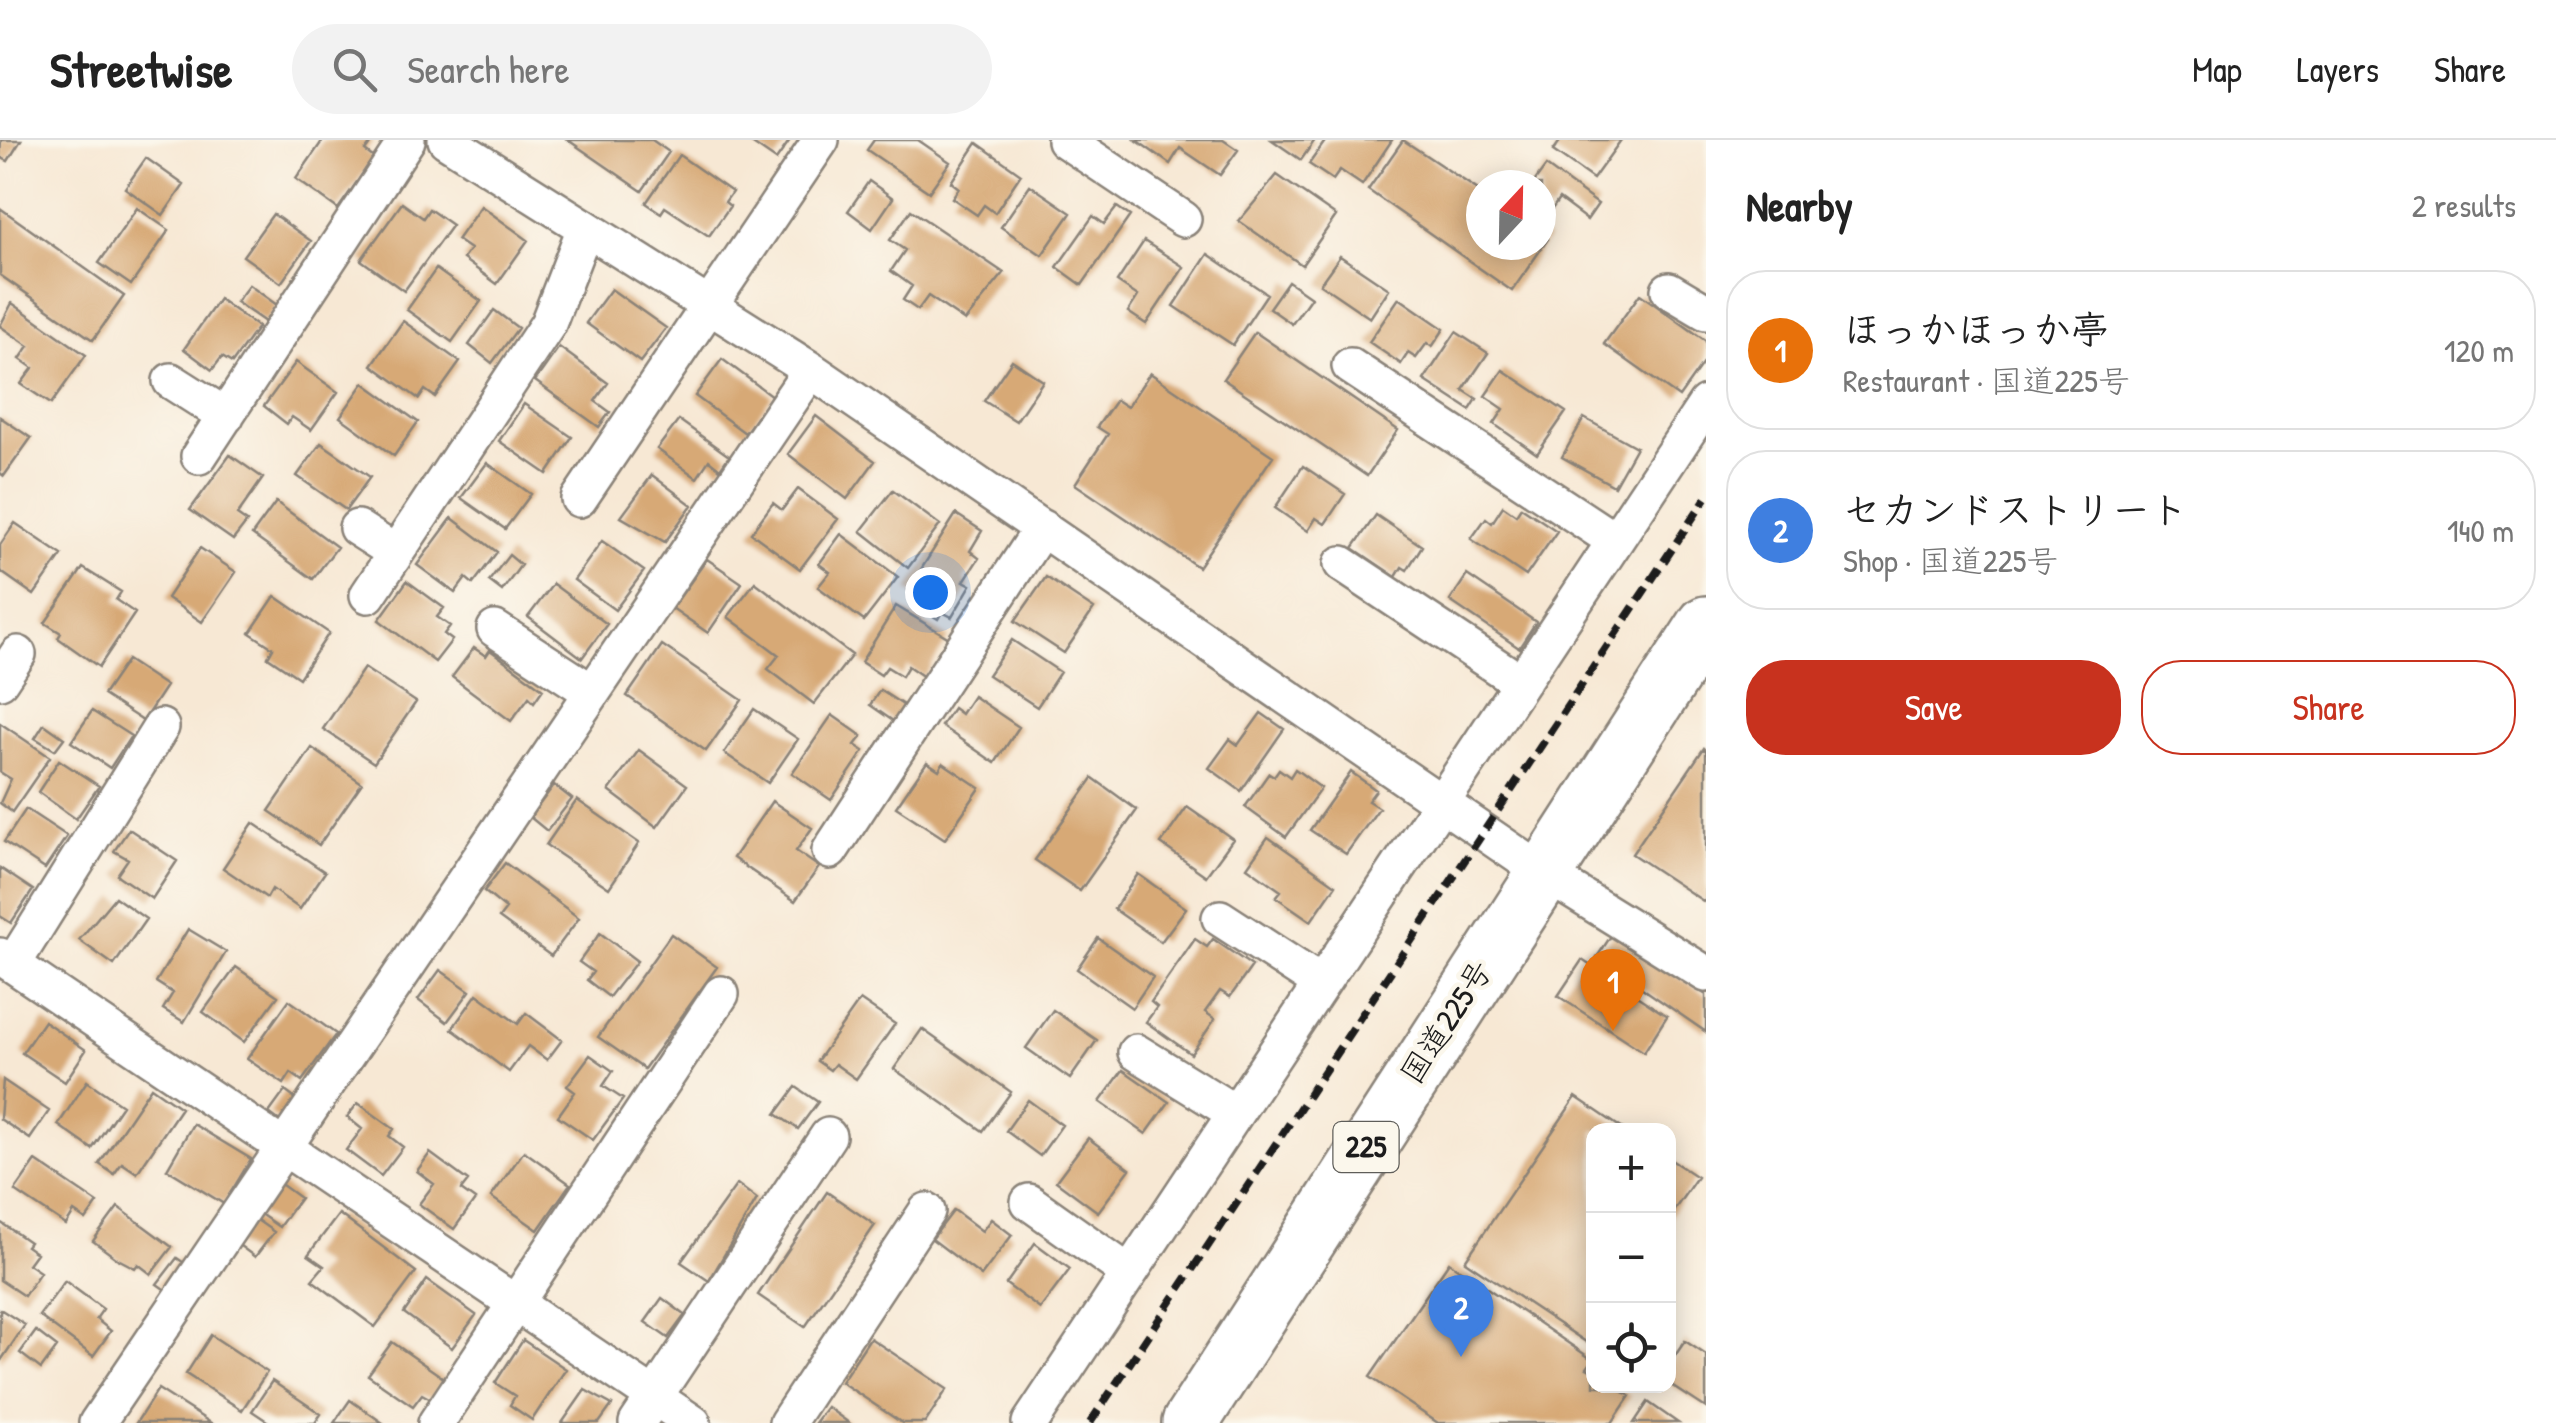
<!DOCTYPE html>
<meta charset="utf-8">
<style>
:root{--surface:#fff;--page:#f2f2f2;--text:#222;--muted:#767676;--line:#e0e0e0;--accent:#c8321e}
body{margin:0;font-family:"Patrick Hand","Klee One",sans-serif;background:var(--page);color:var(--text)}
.controls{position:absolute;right:30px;bottom:30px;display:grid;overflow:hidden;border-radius:20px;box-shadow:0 5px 25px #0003}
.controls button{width:90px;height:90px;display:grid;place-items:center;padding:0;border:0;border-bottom:2px solid var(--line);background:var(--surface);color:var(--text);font:50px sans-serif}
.compass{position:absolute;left:1466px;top:30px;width:90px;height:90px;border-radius:50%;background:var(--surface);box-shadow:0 5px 25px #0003;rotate:22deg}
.you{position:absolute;left:930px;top:452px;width:35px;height:35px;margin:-25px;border:8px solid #fff;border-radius:50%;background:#1a73e8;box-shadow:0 0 0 15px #1a73e833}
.badge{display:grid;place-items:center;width:65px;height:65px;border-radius:50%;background:var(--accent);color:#fff;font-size:32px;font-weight:700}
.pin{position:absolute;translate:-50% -82px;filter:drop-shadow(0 2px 5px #0008)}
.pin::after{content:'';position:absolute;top:52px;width:35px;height:30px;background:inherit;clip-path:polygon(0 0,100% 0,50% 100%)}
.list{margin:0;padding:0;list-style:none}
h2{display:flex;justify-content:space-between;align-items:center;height:130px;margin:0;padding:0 40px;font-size:42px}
h2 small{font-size:32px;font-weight:400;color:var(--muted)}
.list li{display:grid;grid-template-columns:65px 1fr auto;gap:30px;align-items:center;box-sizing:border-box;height:160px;margin:0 20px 20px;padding:0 20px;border:2px solid var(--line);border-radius:40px}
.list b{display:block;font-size:38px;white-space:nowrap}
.list p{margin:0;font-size:32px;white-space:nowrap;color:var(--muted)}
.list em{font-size:32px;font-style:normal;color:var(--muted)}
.actions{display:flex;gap:20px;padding:30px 40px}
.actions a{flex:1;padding:22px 0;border:2px solid var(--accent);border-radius:40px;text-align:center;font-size:35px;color:var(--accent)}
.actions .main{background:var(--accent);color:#fff}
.icon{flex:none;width:55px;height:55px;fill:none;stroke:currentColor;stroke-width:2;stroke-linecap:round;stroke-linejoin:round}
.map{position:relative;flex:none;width:1706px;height:1283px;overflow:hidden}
header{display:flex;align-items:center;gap:60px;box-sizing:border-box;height:140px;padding:0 50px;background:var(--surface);border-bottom:2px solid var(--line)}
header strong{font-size:48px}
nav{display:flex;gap:55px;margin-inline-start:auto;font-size:35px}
.search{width:700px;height:90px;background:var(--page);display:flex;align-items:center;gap:25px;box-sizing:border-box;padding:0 35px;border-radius:55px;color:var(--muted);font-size:38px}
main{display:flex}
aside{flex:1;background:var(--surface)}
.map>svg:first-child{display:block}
.building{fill:#d7a976}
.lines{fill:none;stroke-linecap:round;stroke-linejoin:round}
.minor-casing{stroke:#8a8278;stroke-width:40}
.trunk-casing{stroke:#8a8278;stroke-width:60}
.minor{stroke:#fff;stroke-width:35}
.trunk{stroke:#fff;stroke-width:55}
.rail{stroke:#1c1c1c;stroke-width:8;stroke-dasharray:15 8;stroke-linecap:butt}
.labels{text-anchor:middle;stroke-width:9;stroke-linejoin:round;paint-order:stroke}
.shield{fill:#fbf7ec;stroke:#5f5e5a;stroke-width:2.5}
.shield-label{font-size:30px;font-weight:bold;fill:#1c1c1c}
.street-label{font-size:32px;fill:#1c1c1c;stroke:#fbf7ec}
</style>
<header>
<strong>Streetwise</strong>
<div class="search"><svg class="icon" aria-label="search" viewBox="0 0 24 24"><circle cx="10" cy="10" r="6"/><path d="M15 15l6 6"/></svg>Search here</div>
<nav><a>Map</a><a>Layers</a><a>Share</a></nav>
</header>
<main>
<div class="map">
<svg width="1706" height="1283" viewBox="0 0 1706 1283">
<rect width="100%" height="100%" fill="#fbf7ec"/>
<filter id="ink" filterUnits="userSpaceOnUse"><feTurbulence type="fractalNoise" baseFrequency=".01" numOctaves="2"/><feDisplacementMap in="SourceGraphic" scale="20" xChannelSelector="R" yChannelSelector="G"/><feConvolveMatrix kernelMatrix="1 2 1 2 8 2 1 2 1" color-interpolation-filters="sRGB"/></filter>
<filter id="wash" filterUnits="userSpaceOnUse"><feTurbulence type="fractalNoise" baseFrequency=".0048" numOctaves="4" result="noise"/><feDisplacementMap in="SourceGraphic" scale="40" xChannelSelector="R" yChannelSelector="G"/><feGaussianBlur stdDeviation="2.25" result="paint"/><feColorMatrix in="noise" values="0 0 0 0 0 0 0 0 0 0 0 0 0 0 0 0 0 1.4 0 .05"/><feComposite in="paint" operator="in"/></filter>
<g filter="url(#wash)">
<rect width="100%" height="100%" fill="#f7e8d4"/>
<g id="blocks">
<path class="building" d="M1,0H21L8,21L0,17Z
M323,0H373L365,11L374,18L338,69L296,39Z
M568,0H652L669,12L642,51Z
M747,0H790L776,20Z
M874,0H918L950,22L929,52L867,10Z
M1136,0H1223L1238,10L1220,35L1180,8L1170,24Z
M1272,0H1315L1301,20Z
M1326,0H1392L1362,45L1340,30L1333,40L1309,24Z
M1403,0L1481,52V105H1541V94L1548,99L1512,151L1368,50Z
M1561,0H1621L1593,39L1553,11Z
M977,3L1021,34L995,73L984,65L977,75L952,58L959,48L951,42Z
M679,15L732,52L725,62L730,66L709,96L665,67L661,73L646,63Z
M146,18L184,45L163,75L125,48Z
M1546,26L1598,64L1587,80L1559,59L1550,72L1541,65V45H1532Z
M1277,35L1336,76L1302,125L1239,81Z
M869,41L893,58L872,89L848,71Z
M1030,45L1071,73L1042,115L1001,87Z
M402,63L423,78L429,69L452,85L404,151L361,120Z
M481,66L528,100L497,144L463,119L470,109L457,100Z
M1117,67L1130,76L1082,145L1057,127L1093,76L1104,84Z
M0,68L124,156L93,200L0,135Z
M137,68L169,90L131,145L99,123Z
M911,70L1004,133L965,181L928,156L918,170L903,160L912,146L891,131L905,110L890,100Z
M273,74L311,101L281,143L243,116Z
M1144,101L1184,127L1146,184L1128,172L1138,156L1117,142Z
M1208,114L1267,154L1233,205L1174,166Z
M1340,116L1389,149L1370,178L1320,144Z
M436,129L481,161L452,202L407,170Z
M1288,141L1311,157L1292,184L1269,168Z
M249,145L277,165L265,182L236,162Z
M611,149L666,188L640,222L586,183Z
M1640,154L1706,201V219L1679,257L1604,204Z
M1399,158L1444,189L1432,207L1427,203L1416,218L1408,213L1401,224L1369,202Z
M219,159L258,187L232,223L222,217L212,230L184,209Z
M12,163L86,215L51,264L21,244L33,228L20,219L29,206L0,186Z
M494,170L518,188L492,223L469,205Z
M403,181L460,222L435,257L425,250L419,259L372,225Z
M1255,192L1398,290L1367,336L1223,239Z
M1456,192L1488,213L1463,250L1477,259L1470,270L1424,240Z
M559,207L608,243L595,261L610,272L599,287L535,241Z
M722,219L772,256L745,293L695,256Z
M1012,220L1043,241L1016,281L984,261Z
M296,222L338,252L311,290L292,277L287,284L264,266Z
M1503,230L1566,272L1537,314L1494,284L1504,269L1485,256Z
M1150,233L1273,316L1198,427L1075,344L1108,294L1097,287L1116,260L1127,267Z
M364,243L418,282L394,316L340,277Z
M524,264L572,297L547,334L499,301Z
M816,276L875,321L847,359L788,314Z
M0,277L31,298L4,336L0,333Z
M1584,278L1636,307L1614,346L1562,317Z
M679,280L729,316L720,329L709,320L697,338L657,309Z
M321,303L370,337L346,370L297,336Z
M230,315L263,338L237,375L247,382L233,400L190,370Z
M487,323L531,354L505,389L461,358Z
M1303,326L1345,354L1325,384L1316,378L1308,391L1275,368Z
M652,335L692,365L665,402L621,377Z
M798,349L838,379L800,429L751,393L773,363L782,370Z
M893,350L940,385L908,428L861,391Z
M276,362L337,407L313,439L252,395Z
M1503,366L1516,375L1521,367L1557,391L1526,436L1471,399L1486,378L1492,383Z
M956,374L982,391L970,411L979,418L964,441L971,445L952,477L942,472L938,479L912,463L916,456L908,450Z
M1376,375L1422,406L1407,430L1402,427L1396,437L1353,408Z
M452,378L497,412L473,444L466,438L455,453L417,425Z
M15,383L62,415L34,455L0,431V405Z
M841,394L898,437L864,481L818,447L830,432L819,424Z
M602,401L644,431L615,470L574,440Z
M200,408L236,432L202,482L167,458Z
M509,415L521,425L502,451L489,441Z
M707,419L742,443L708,493L672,468Z
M83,428L121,452L116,460L135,473L99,527L58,498L61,493L45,483Z
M1467,435L1536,482L1519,508L1450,461Z
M1046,437L1094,469L1064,513L1015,481Z
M407,441L444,468L437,477L450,486L444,494L452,500L435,522L379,480Z
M755,442L852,515L814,564L768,529L779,515L728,477Z
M553,444L607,484L582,518L528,477Z
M275,456L329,493L299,538L268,517L273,508L250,493Z
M896,466L949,498L924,537L908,526L902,536L887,527L881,535L861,522Z
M1012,500L1060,532L1037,567L988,535Z
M662,505L742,560L706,611L627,556Z
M474,508L486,516L490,510L543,549L534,562L529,557L511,581L452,537Z
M127,520L166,546L143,581L103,555Z
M364,528L416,562L374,623L323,589Z
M880,550L906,567L896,583L870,565Z
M973,556L1019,587L995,623L941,586L953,568L961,574Z
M754,569L798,599L768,643L724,613Z
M92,571L131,596L110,628L71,602Z
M1261,573L1284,589L1241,651L1209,628L1230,599L1238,605Z
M832,575L862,596L855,605L864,611L831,660L792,633Z
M0,583L50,617L12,672L0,663L11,639L0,632Z
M44,584L64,598L55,610L35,598Z
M312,608L362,643L319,705L269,671Z
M1704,608L1706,610V763L1632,714Z
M639,610L687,645L657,687L609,651Z
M59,620L99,646L76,679L38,652Z
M927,622L939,630L943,623L980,648L945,699L896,667Z
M1279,629L1290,637L1295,629L1321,648L1286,697L1245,667L1269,633L1274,636Z
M1351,632L1376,650L1368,661L1379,668L1346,714L1310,690Z
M1093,638L1137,670L1080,751L1035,720Z
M554,645L572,659L547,691L530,677Z
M577,660L639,703L609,748L546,705Z
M772,661L812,688L796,711L819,727L795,761L733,718Z
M1187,667L1233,699L1206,736L1161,704Z
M26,669L67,696L45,729L4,702Z
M253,683L325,732L300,769L272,749L267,758L223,728Z
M129,689L177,721L152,759L117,735L128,719L114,711Z
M1268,697L1336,745L1311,781L1276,757L1281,751L1247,727Z
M505,723L579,778L551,816L499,778L506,769L484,751Z
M0,728L33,750L11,783L0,776Z
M1138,734L1186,768L1161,802L1114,769Z
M115,757L146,779L114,825L79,800Z
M188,789L226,812L184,882L163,869L173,853L156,842Z
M600,793L637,821L609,857L587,840L593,832L579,822Z
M1613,793L1706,855V892L1597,817Z
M671,794L717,827L644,929L598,897Z
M1098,798L1153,837L1132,868L1077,829Z
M1195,799L1207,807L1213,799L1252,826L1230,857L1220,851L1205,872L1215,879L1191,914L1146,882L1157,867L1151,862Z
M1582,820L1667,876L1644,912L1558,856Z
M236,827L278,856L244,902L203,872Z
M440,830L470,851L447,882L418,860Z
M477,854L518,884L526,873L562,900L547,920L528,906L509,932L452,889Z
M289,860L336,894L302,941L291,933L284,944L247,919Z
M860,860L895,884L856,939L835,924L830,930L817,921Z
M1053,870L1097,900L1070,939L1026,908Z
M44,881L86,910L65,942L22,913Z
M922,889L1011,952L983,991L894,929Z
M590,915L613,931L603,946L623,959L593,1000L558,976L575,952L567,946Z
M1123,930L1169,962L1146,994L1100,962Z
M3,940L49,971L30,999L0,979Z
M87,941L122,965L92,1009L58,985Z
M151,947L181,968L137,1033L122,1023L114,1034L99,1024Z
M796,947L818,962L798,989L776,974Z
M285,951L301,963L285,985L269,973Z
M1576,957L1626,991H1594V1191L1586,1202L1465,1121Z
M1028,960L1062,985L1040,1016L1006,991Z
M358,963L394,989L389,996L403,1007L381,1036L346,1010L362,989L347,977Z
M193,984L251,1019L224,1064L167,1029Z
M1088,998L1130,1029L1098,1072L1056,1041Z
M524,1011L570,1044L538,1090L491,1057Z
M430,1013L468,1041L461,1050L475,1060L454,1089L419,1064L434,1044L417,1031Z
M1668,1018L1697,1037L1668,1079Z
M36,1021L98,1063L86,1080L74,1072L66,1085L15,1051Z
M278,1042L300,1058L279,1087L256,1071Z
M737,1044L757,1059L709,1141L681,1122Z
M827,1052L875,1085L805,1187L758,1155Z
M118,1067L172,1107L151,1134L138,1124L135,1128L116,1118L93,1101Z
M954,1070L982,1091L991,1079L1012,1095L981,1136L932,1099Z
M339,1074L416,1132L375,1187L312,1140L324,1126L308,1115Z
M254,1078L274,1092L255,1117L236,1103Z
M0,1082L29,1102L26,1106L36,1113L28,1124L40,1132L24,1156L0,1140Z
M1035,1103L1070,1129L1040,1169L1006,1144Z
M177,1118L187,1125L167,1151L157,1144Z
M1449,1122L1593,1220L1587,1228L1594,1232V1246H1614L1630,1256L1612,1283H1438L1370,1237Z
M427,1140L476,1175L452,1208L404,1173Z
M65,1141L103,1169L96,1179L111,1191L93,1216L39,1176Z
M662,1158L685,1175L668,1198L645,1182Z
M0,1169L25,1185L0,1222Z
M36,1191L57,1207L41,1229L20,1213Z
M211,1195L267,1232L242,1270L186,1234Z
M870,1198L947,1249L925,1283H902L841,1242Z
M523,1200L566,1229L532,1280L510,1265L515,1256L495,1243Z
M1685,1201L1706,1215V1268L1668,1243V1226Z
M392,1202L445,1239L431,1259L422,1254L413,1266L368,1235Z
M272,1241L321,1274L315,1283H270L252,1271Z
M158,1249L211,1283H136Z
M585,1250L612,1265L599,1283H562Z
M350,1260L383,1283H334Z
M1648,1262L1678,1283H1634Z
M827,1267L849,1283H815Z"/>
</g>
</g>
<g filter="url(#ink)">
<use href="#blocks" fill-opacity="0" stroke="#8a8278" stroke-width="2.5"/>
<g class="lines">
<g class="minor-casing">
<path id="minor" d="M446,0L811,230L1542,732L1706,834
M1065,0L1183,79
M1669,150L1706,172
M1350,226L1615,401
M171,241L226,276
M199,316L407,0
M579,359L821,0
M357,388L396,413
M1342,424L1520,542
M368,455L548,184L585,88
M495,489L590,551
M0,541L18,514
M830,711L1042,388
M1220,778L1320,843
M0,816L693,1283
M13,824L161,587
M1136,912L1235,973
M1029,1062L1129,1133
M97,1283L811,230
M436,1283L721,854
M637,1283L828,996
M787,1283L927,1071
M1030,1283L1706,264"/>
</g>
<g class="trunk-casing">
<path id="trunk" d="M1190,1283L1706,484"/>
</g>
<use href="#minor" class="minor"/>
<use href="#trunk" class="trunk"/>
<path class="rail" d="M1090,1283L1706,358"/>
</g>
</g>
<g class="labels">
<rect class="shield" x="1333.5" y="982" width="65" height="50" rx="8"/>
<g class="shield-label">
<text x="1366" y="1017">225</text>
</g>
<g class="street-label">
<text transform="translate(1446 882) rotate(-57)" y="11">国道225号</text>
</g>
</g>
</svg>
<div class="controls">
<button>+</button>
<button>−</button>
<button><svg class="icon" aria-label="locate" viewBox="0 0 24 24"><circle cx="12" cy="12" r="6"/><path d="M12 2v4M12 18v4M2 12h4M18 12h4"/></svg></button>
</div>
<svg class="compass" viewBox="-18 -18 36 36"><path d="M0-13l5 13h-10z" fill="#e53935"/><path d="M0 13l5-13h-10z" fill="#767676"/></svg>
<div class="you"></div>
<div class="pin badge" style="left:1613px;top:891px;background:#e8710a">1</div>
<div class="pin badge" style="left:1461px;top:1217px;background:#3f7fe0">2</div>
</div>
<aside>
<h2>Nearby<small>2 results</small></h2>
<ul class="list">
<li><span class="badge" style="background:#e8710a">1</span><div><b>ほっかほっか亭</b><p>Restaurant · 国道225号</p></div><em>120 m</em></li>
<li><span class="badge" style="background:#3f7fe0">2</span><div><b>セカンドストリート</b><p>Shop · 国道225号</p></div><em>140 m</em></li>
</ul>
<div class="actions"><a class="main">Save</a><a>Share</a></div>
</aside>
</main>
